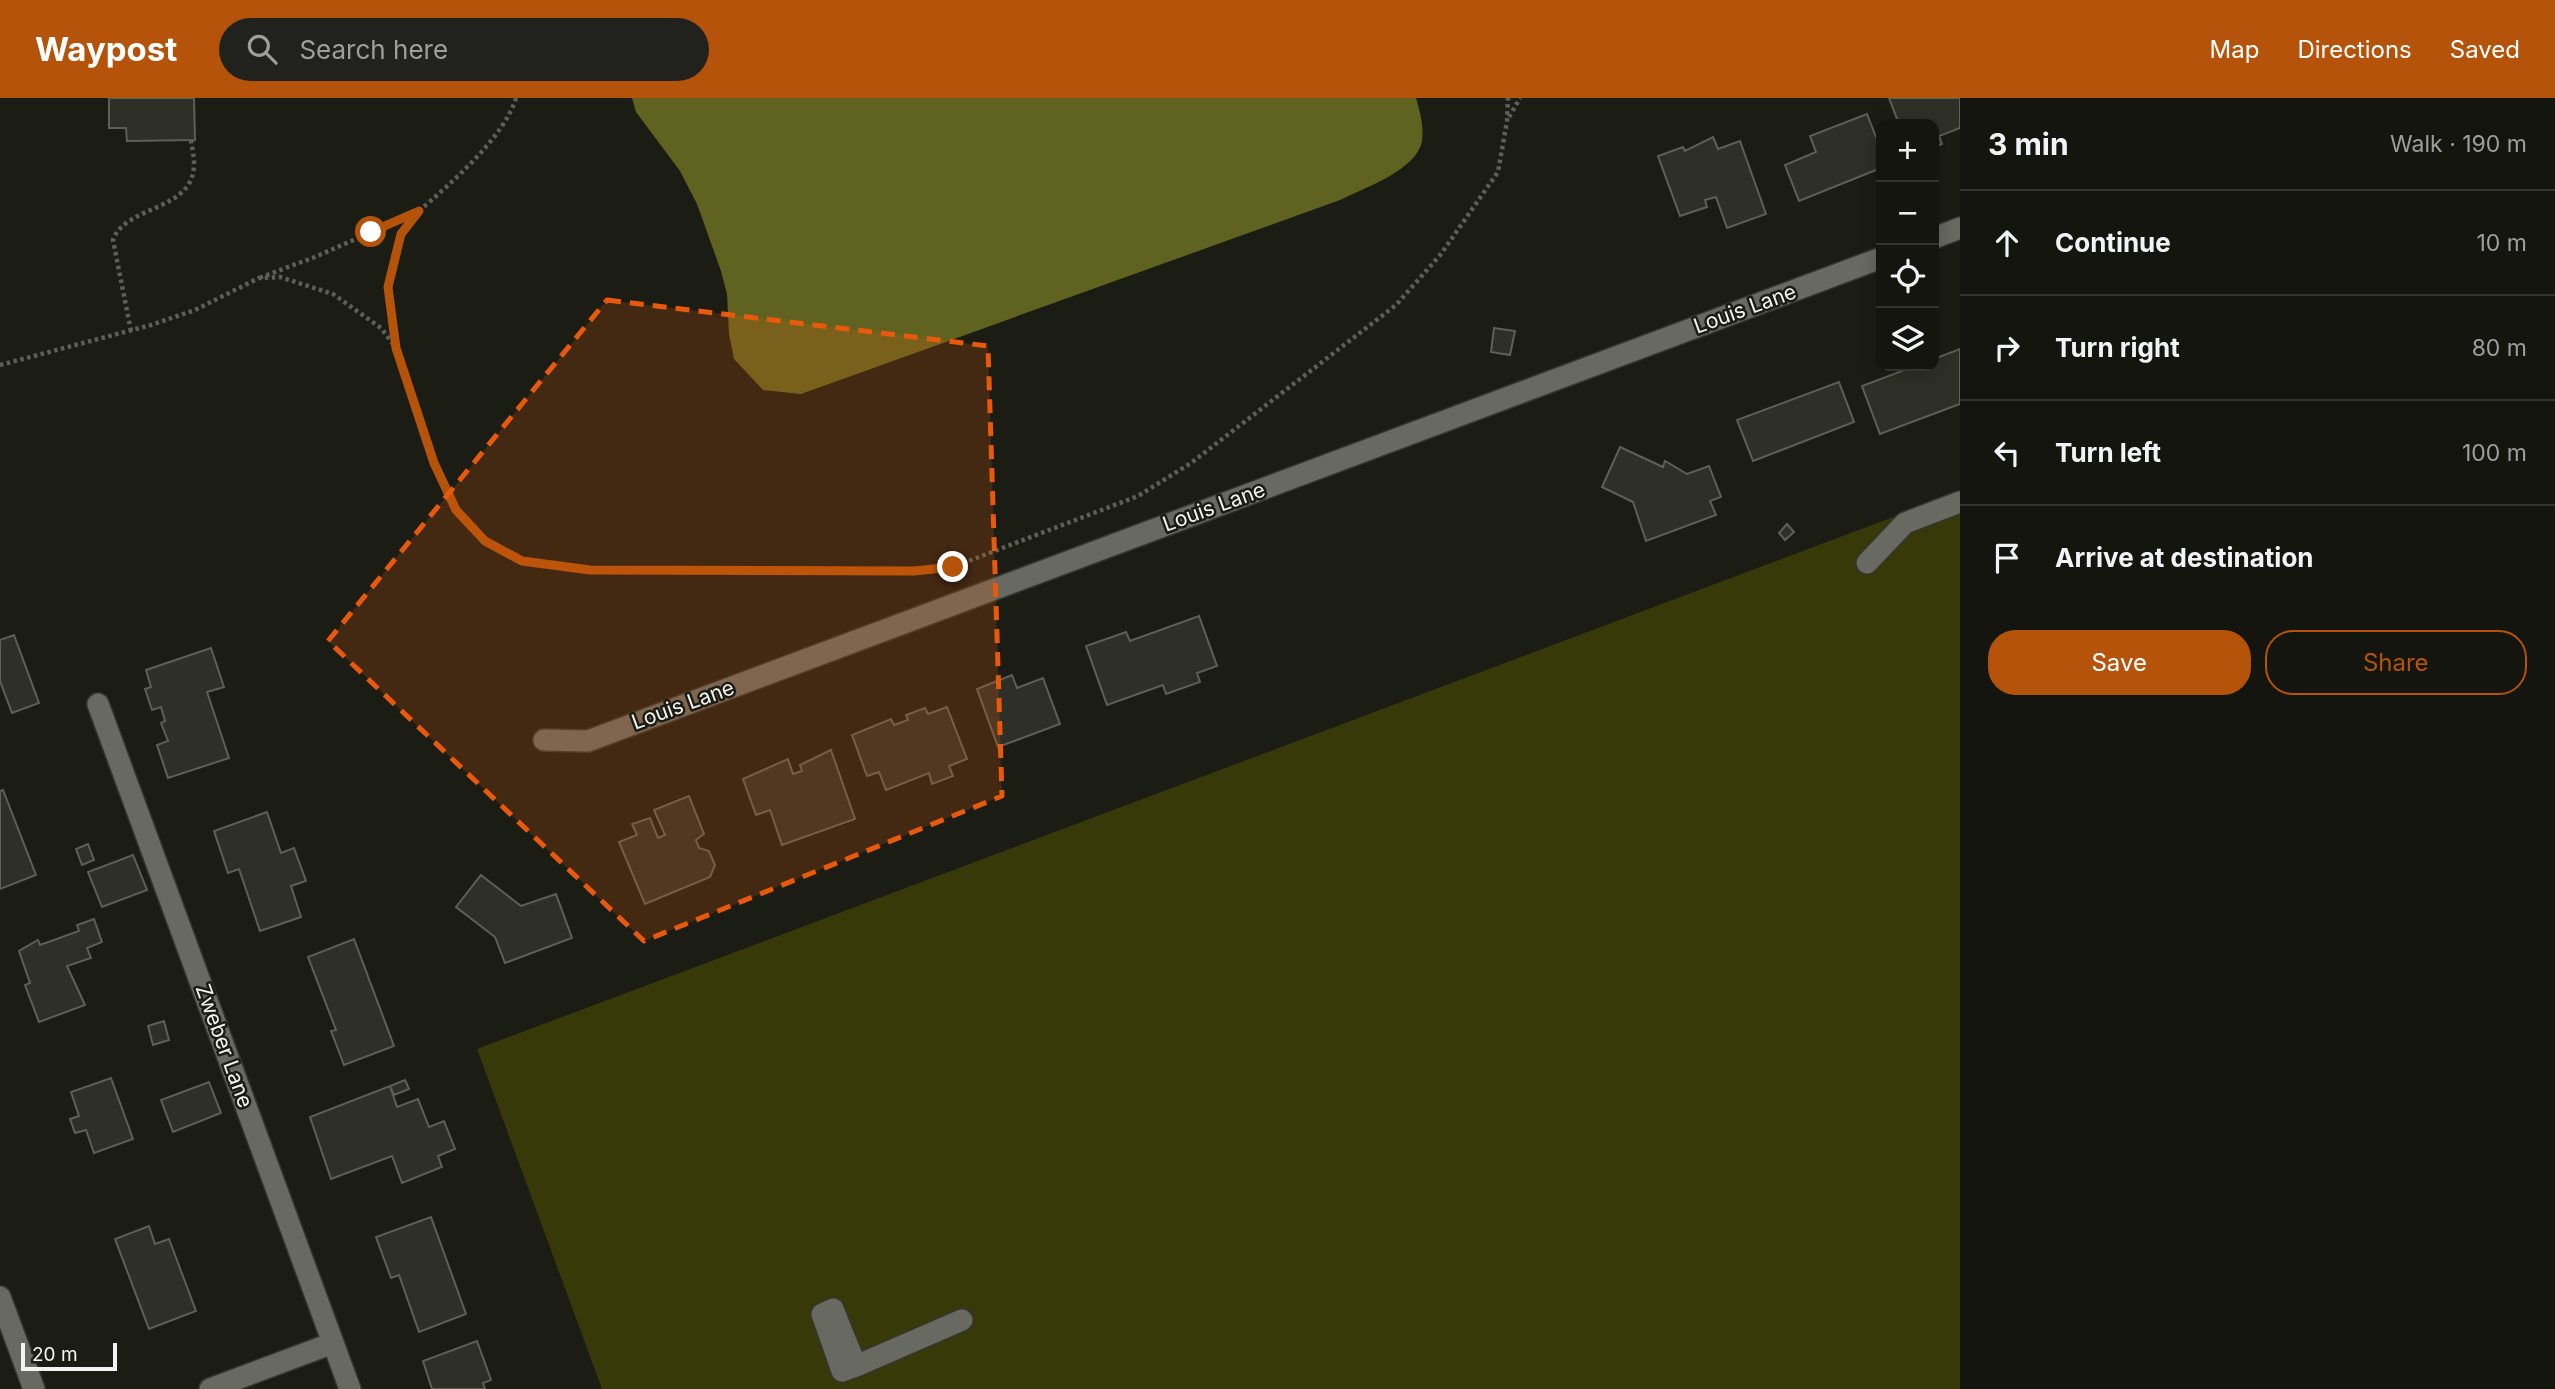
<!DOCTYPE html>
<meta charset="utf-8">
<style>
:root{--surface:#14150f;--page:#21221d;--text:#f1f3f6;--muted:#9d9f9e;--line:#33342f;--accent:#b45309}
body{margin:0;font-family:Inter,sans-serif;background:var(--page);color:var(--text)}
.controls{position:absolute;right:21px;top:21px;display:grid;overflow:hidden;border-radius:14px;box-shadow:0 4px 18px #0003}
.controls button{width:63px;height:63px;display:grid;place-items:center;padding:0;border:0;border-bottom:2px solid var(--line);background:var(--surface);color:var(--text);font:35px sans-serif}
.scale{position:absolute;left:21px;bottom:18px;width:96px;box-sizing:border-box;padding-left:7px;border:4px solid #f3f4ef;border-top:0;font-size:19px;line-height:24px;white-space:nowrap;color:#f3f4ef;-webkit-text-stroke:5px #1b1c14;paint-order:stroke}
.stop{position:absolute;width:21px;height:21px;margin:-16px;border:5px solid #b45309;border-radius:50%;background:#fff}
.stop.end{background:#b45309;border-color:#fff;box-shadow:0 2px 7px #0008}
.list{margin:0;padding:0;list-style:none}
h2{display:flex;justify-content:space-between;align-items:center;height:91px;margin:0;padding:0 28px;font-size:30px}
h2 small{font-size:23px;font-weight:400;color:var(--muted)}
.list li{display:grid;grid-template-columns:46px 1fr auto;gap:21px;align-items:center;box-sizing:border-box;height:105px;padding:0 28px;border-top:2px solid var(--line)}
.list b{display:block;font-size:26px;white-space:nowrap}
.list em{font-size:23px;font-style:normal;color:var(--muted)}
.actions{display:flex;gap:14px;padding:21px 28px}
.actions a{flex:1;padding:16px 0;border:2px solid var(--accent);border-radius:28px;text-align:center;font-size:24px;color:var(--accent)}
.actions .main{background:var(--accent);color:#fff}
.icon{flex:none;width:38px;height:38px;fill:none;stroke:currentColor;stroke-width:2;stroke-linecap:round;stroke-linejoin:round}
.map{position:relative;flex:none;width:1960px;height:1291px;overflow:hidden}
header{display:flex;align-items:center;gap:42px;box-sizing:border-box;height:98px;padding:0 35px;background:var(--accent);color:#fff}
header strong{font-size:33px}
nav{display:flex;gap:38px;margin-inline-start:auto;font-size:24px}
.search{width:490px;height:63px;background:var(--page);display:flex;align-items:center;gap:18px;box-sizing:border-box;padding:0 24px;border-radius:38px;color:var(--muted);font-size:26px}
main{display:flex}
aside{flex:1;background:var(--surface)}
.map>svg:first-child{display:block}
.green{fill:#383909}
.water{fill:#606320}
.building{fill:#2e2f27;stroke:#5e5f56;stroke-width:2}
.lines{fill:none;stroke-linecap:round;stroke-linejoin:round}
.minor-casing{stroke:#353631;stroke-width:24}
.path{stroke:#5e5f58;stroke-width:4.5;stroke-dasharray:3.5 3.5;stroke-linecap:butt}
.minor{stroke:#686961;stroke-width:21}
.route{stroke:#b45309;stroke-width:9}
.marked{fill:#e8590c;fill-opacity:0.2;stroke:#e8590c;stroke-width:5;stroke-dasharray:14 9;stroke-linejoin:round}
.labels{text-anchor:middle;stroke-width:5;stroke-linejoin:round;paint-order:stroke}
.street-label{font-size:21px;fill:#f3f4ef;stroke:#1b1c14}
</style>
<header>
<strong>Waypost</strong>
<div class="search"><svg class="icon" aria-label="search" viewBox="0 0 24 24"><circle cx="10" cy="10" r="6"/><path d="M15 15l6 6"/></svg>Search here</div>
<nav><a>Map</a><a>Directions</a><a>Saved</a></nav>
</header>
<main>
<div class="map">
<svg width="1960" height="1291" viewBox="0 0 1960 1291">
<rect width="100%" height="100%" fill="#1b1c14"/>
<path class="green" d="M1960,394V1291H602L477,951Z"/>
<path class="water" d="M632,0H1416C1420,14 1424,28 1422,43C1417,72 1364,90 1340,102L801,296L763,292L734,261L729,236L727,196L721,173L697,106L680,73L636,14Z"/>
<path class="building" d="M109,0H194L195,42L127,43L126,30H109Z
M1889,0H1960V30L1939,38L1942,46L1934,49V26H1899Z
M1867,16L1881,52V70L1799,103L1785,67L1816,54L1810,38Z
M1713,39L1718,51L1740,43L1766,116L1727,130L1716,99L1705,102L1707,109L1680,118L1658,58L1683,49L1685,53Z
M1494,230L1515,233L1510,257L1491,254Z
M1960,251V306L1880,336L1862,288L1915,268H1934V261Z
M1839,284L1854,324L1753,363L1737,322Z
M1620,349L1663,369L1665,363L1687,376L1709,368L1721,399L1710,403L1716,417L1646,443L1633,404L1602,389Z
M1787,426L1794,434L1785,442L1779,435Z
M1199,518L1217,568L1197,575L1200,584L1166,596L1163,587L1107,607L1086,548L1126,534L1130,543Z
M14,537L39,605L12,615L0,583V542Z
M211,550L224,589L207,594L229,660L168,680L157,647L168,643L161,625L165,623L161,609L152,612L145,591L151,589L146,572Z
M1012,577L1017,590L1043,580L1060,626L998,649L977,591Z
M947,609L967,661L949,668L953,678L932,686L929,675L886,692L879,674L867,678L852,637L891,621L894,627L908,622L906,617L925,610L928,616Z
M831,652L855,721L782,747L770,712L756,717L743,681L788,661L793,676L802,673L800,667Z
M3,692L36,777L0,791V693Z
M689,698L704,736L696,742L699,750L709,753L715,767L710,779L645,806L619,744L637,737L632,726L650,720L658,740L665,737L654,712Z
M267,714L281,755L294,750L306,783L291,788L301,819L260,833L239,771L228,775L214,733Z
M88,746L94,762L82,767L76,751Z
M133,757L147,792L102,809L88,774Z
M481,777L521,808L556,796L572,840L505,865L495,839L456,809Z
M94,821L102,844L87,850L91,860L67,868L85,907L39,924L25,887L30,885L19,853L38,842L40,847L79,833L77,827Z
M354,841L394,948L344,967L331,933L336,932L308,859Z
M164,923L169,942L153,947L148,928Z
M111,980L133,1041L94,1055L86,1032L75,1035L70,1021L79,1018L71,994Z
M405,982L409,991L394,997L390,988Z
M209,984L221,1015L173,1034L161,1002Z
M390,988L397,1009L418,1001L429,1029L444,1023L455,1051L438,1058L442,1069L402,1085L392,1058L331,1081L310,1019Z
M431,1119L466,1216L419,1234L399,1177L391,1180L376,1139Z
M149,1128L155,1146L169,1141L196,1213L149,1231L115,1141Z
M477,1243L491,1282L483,1285L485,1291H432L423,1263Z"/>
<g class="lines">
<g class="minor-casing">
<path id="minor" d="M1934,140L1960,130
M1867,465L1905,425L1960,404
M98,606L350,1291
M544,642L588,643L1881,160
M0,1199L34,1291
M856,1268L833,1211L822,1216L842,1273L856,1268L962,1222
M210,1291L333,1245"/>
</g>
<path class="path" d="M1509,19L1520,0
M419,113C451,85 503,41 516,0
M131,233L113,142C126,106 195,114 194,65C194,57 192,50 191,42
M396,250L434,365L455,412L485,443L522,463L590,472L914,473L953,469L1138,398L1191,365L1396,207L1441,156L1498,74L1507,23L1508,0
M0,267L151,227L195,212L259,180L280,179L333,196L381,230L396,250L389,189L401,136L419,113L315,159L259,180"/>
<use href="#minor" class="minor"/>
</g>
<g class="lines">
<path class="route" d="M371,134L419,113L401,136L388,189L396,250L434,365L456,412L485,443L522,463L590,472L914,473L953,469"/>
</g>
<path class="marked" d="M607,202L988,248L1002,698L644,843L328,543Z"/>
<g class="labels">
<g class="street-label">
<text transform="translate(1745 211) rotate(-20)" y="7">Louis Lane</text>
<text transform="translate(1214 409) rotate(-20)" y="7">Louis Lane</text>
<text transform="translate(683 607) rotate(-20)" y="7">Louis Lane</text>
<text transform="translate(224 948) rotate(70)" y="7">Zweber Lane</text>
</g>
</g>
</svg>
<div class="controls">
<button>+</button>
<button>−</button>
<button><svg class="icon" aria-label="locate" viewBox="0 0 24 24"><circle cx="12" cy="12" r="6"/><path d="M12 2v4M12 18v4M2 12h4M18 12h4"/></svg></button>
<button><svg class="icon" aria-label="layers" viewBox="0 0 24 24"><path d="M12 4l9 5-9 5-9-5zM3 14l9 5 9-5"/></svg></button>
</div>
<div class="scale">20 m</div>
<div class="stop" style="left:371px;top:134px"></div>
<div class="stop end" style="left:953px;top:469px"></div>
</div>
<aside>
<h2>3 min<small>Walk · 190 m</small></h2>
<ul class="list">
<li><svg class="icon" aria-label="ahead" viewBox="0 0 24 24"><path d="M12 20V5M6 11l6-6 6 6"/></svg><div><b>Continue</b></div><em>10 m</em></li>
<li><svg class="icon" aria-label="right" viewBox="0 0 24 24"><path d="M7 20v-9h11M14 6l5 5-5 5"/></svg><div><b>Turn right</b></div><em>80 m</em></li>
<li><svg class="icon" aria-label="left" viewBox="0 0 24 24"><path d="M17 20v-9H6M10 6l-5 5 5 5"/></svg><div><b>Turn left</b></div><em>100 m</em></li>
<li><svg class="icon" aria-label="arrive" viewBox="0 0 24 24"><path d="M6 21V4h12l-3 4 3 4H6"/></svg><div><b>Arrive at destination</b></div></li>
</ul>
<div class="actions"><a class="main">Save</a><a>Share</a></div>
</aside>
</main>
